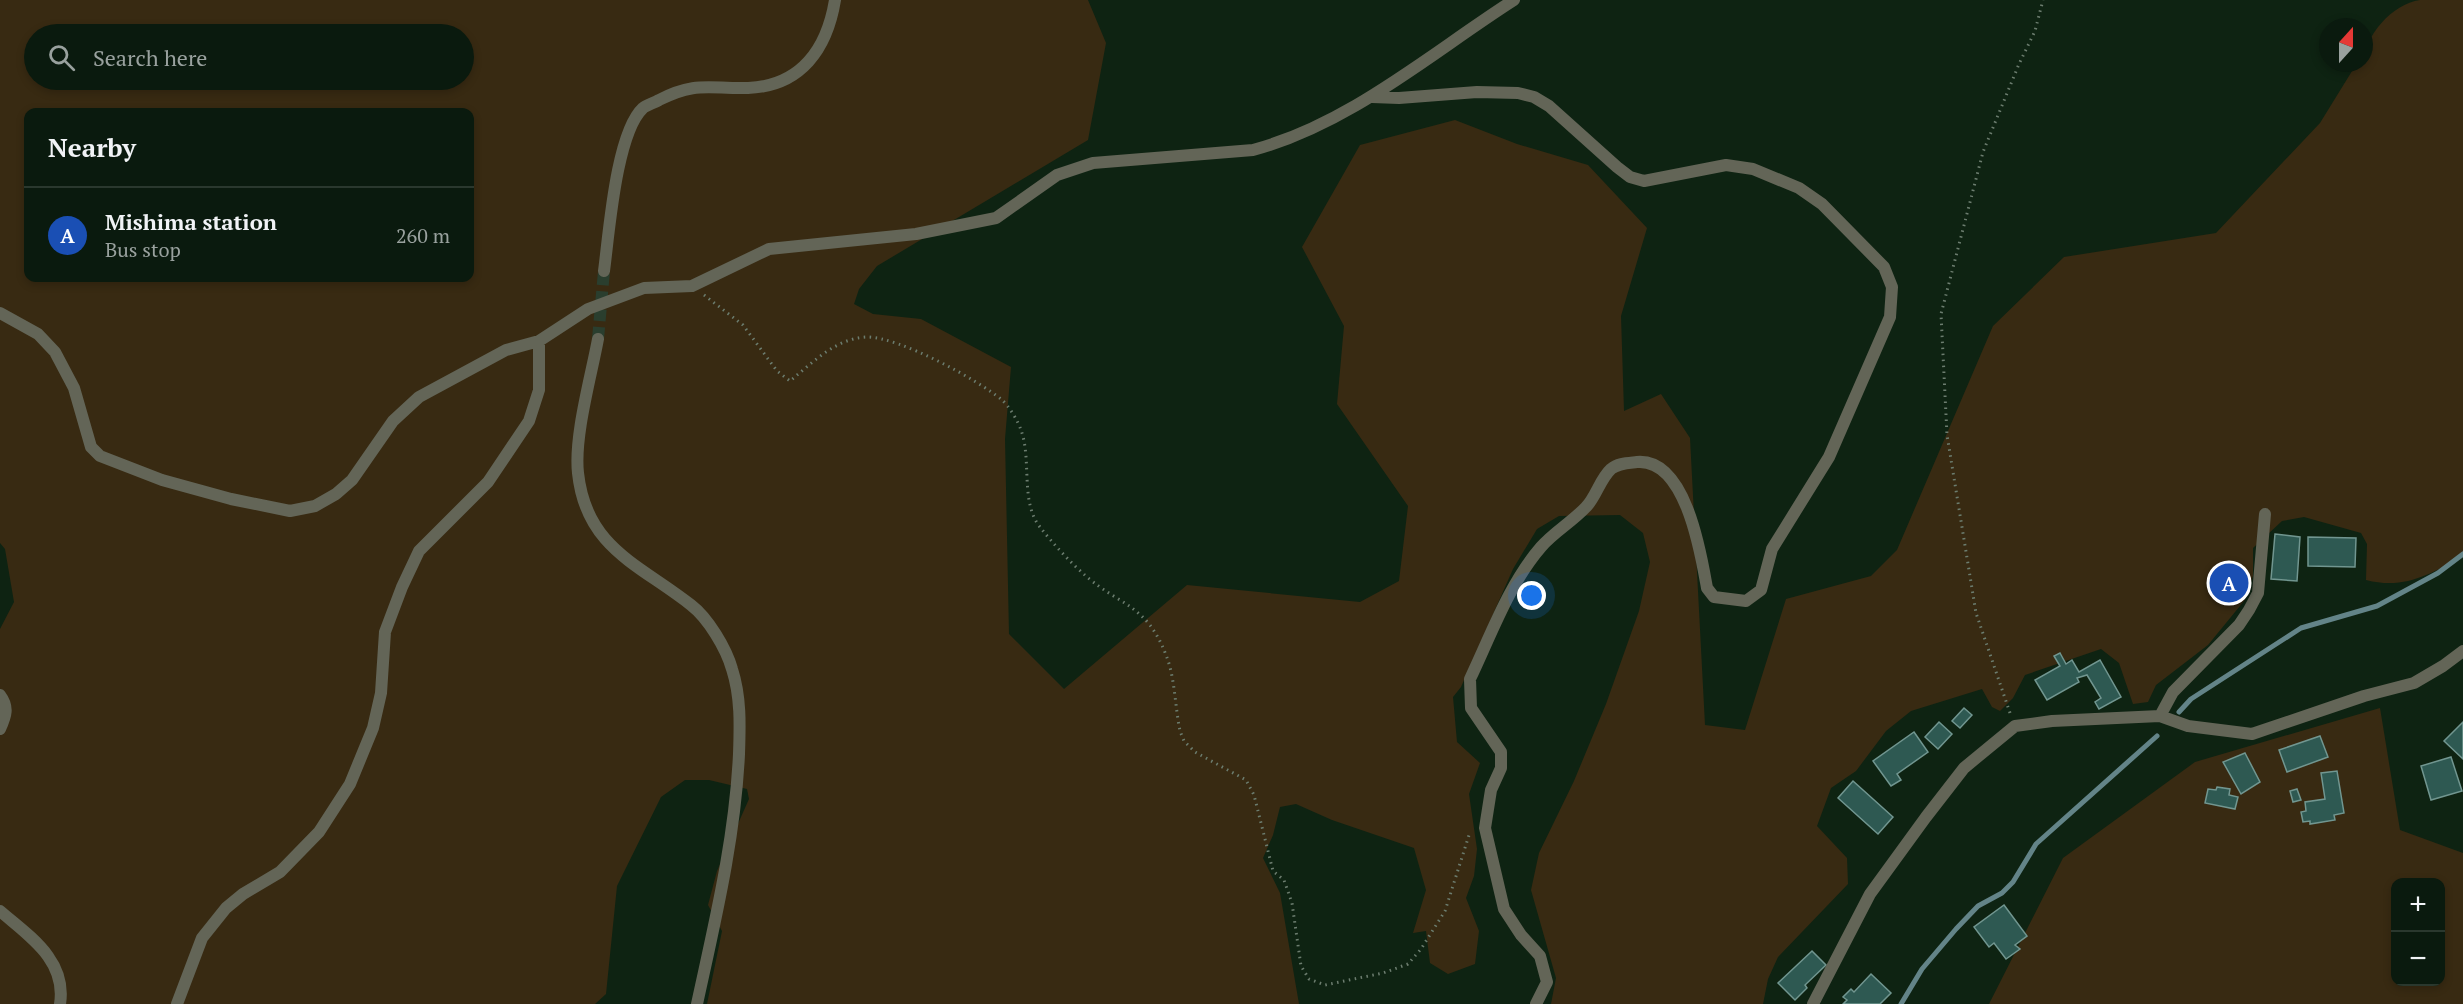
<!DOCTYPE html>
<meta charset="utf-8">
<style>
:root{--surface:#0a1a0e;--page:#132317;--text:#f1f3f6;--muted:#99a19e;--line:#2a382e;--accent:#ea580c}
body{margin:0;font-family:"PT Serif",serif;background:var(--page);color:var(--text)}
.controls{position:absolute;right:18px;bottom:18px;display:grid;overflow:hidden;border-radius:12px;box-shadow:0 3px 9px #0003}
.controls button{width:54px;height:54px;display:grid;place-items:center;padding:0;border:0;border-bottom:2px solid var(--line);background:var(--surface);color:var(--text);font:30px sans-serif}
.compass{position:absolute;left:2319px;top:18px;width:54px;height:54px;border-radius:50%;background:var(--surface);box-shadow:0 3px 9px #0003;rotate:21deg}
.you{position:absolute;left:1532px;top:596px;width:21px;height:21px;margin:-15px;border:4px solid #fff;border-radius:50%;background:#1a73e8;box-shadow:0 0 0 9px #1a73e833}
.badge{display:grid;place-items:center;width:39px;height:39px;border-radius:50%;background:var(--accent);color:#fff;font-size:20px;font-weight:700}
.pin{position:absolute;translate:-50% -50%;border:3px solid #fff;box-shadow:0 2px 6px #0006}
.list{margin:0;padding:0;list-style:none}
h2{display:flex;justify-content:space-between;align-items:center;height:78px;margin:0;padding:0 24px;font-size:26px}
h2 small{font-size:20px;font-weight:400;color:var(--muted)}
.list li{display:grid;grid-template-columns:39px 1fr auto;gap:18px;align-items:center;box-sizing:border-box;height:96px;padding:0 24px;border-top:2px solid var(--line)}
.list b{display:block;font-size:22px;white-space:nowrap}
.list p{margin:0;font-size:20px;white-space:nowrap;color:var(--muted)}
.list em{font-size:20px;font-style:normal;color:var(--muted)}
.icon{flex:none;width:33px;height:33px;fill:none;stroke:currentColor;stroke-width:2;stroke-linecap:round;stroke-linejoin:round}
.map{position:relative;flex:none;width:2463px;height:1004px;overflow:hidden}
.search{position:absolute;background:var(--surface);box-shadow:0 3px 9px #0003;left:24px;top:24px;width:450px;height:66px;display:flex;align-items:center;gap:15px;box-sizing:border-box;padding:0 21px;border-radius:33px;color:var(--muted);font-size:22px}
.panel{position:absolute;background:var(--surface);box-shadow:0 3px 9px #0003;left:24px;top:108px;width:450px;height:174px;border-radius:12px}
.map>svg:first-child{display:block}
.green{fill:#382a12;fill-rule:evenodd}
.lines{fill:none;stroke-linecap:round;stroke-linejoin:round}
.stream{stroke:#638488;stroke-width:5}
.building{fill:#2e5952;stroke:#719690;stroke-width:1.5}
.tertiary-tunnel{stroke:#2a3e2e;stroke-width:12;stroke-dasharray:12 6;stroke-linecap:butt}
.path{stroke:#6c7d6f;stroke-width:3;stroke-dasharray:1.5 4.5;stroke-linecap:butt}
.minor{stroke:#636557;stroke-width:12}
.tertiary{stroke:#636557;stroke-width:12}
</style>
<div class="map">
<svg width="2463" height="1004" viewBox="0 0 2463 1004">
<rect width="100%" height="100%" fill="#0e2312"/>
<path class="green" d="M0,0H1088L1106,43L1088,140L877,266L859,289L854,304L873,314L921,319L1011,367L1005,439L1009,634L1064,689L1187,585L1360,602L1399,581L1408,506L1337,404L1344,326L1302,247L1360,145L1455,120L1517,144L1588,165L1647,228L1621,316L1624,411L1661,394L1690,438L1705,725L1745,730L1786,599L1871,576L1897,550L1993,326L2064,257L2216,233L2320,123L2357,63H2364C2364,36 2392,4 2420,0C2434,0 2449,0 2463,0V557C2429,574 2405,590 2366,580L2367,544L2361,533L2304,517L2282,521L2253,548V576L2244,601L2208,645L2156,685L2148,702L2133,704L2119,663L2101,649L2025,675L2013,698L2000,711L1992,707L1982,689L1911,711L1886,731L1856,771L1831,788L1817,826L1847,858L1848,884L1778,957L1768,979L1763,1004H1551L1556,978L1531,890L1539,853L1574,781L1606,704L1639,611L1650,562L1643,533L1620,515L1559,516L1537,529L1513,569L1461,687L1453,697L1457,742L1480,763L1469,794L1477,849L1474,876L1466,898L1479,931L1475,964L1448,974L1430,963L1426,931L1413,933L1426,890L1414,848L1332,820L1296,804L1280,807L1273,835L1263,858L1280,893L1299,1004H707L722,931L708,905L717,871L749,799L747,789L709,780H685L661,797L617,886L606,994L595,1004H0V629L14,602L5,549L0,543ZM34,34H464V80H34ZM28,112H470V278H28Z
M2380,708L2400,830L2463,853V1004H1989L2063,858L2195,762ZM2396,882H2440V982H2396Z"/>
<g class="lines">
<path class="stream" d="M2179,712L2191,699L2301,628L2377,606L2438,573L2463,554
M1901,1004L1922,969L1956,929L1978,906L2002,893L2013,882L2036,844L2157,736"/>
</g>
<path class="building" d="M2275,534L2300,537L2297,581L2271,579Z
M2308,537L2356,538L2355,567L2308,566Z
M2060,653L2066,664L2072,660L2079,672L2100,660L2121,697L2099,709L2095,702L2101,698L2087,675L2077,678L2079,682L2047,700L2035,680L2060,666L2054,656Z
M1964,708L1972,715L1960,728L1952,721Z
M1939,722L1952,734L1938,749L1925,737Z
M2463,722V759L2444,741Z
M1914,732L1928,752L1897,774L1901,780L1891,786L1873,761Z
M2320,736L2328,757L2287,772L2279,750Z
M2245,753L2260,782L2241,794L2223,762Z
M2451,757L2462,791L2431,800L2421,766Z
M2337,771L2344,813L2334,815L2335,820L2310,824V821L2303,822L2301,812L2306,811L2305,802L2325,799L2321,773Z
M1853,781L1893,817L1878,834L1838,798Z
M2217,787L2230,789L2229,795L2238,797L2235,809L2205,803L2208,789L2216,790Z
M2297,789L2301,800L2293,802L2290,791Z
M2004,905L2027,936L2015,945L2020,949L2006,959L1994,943L1989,947L1974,927Z
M1812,951L1826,965L1805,985L1807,988L1795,1000L1778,983Z
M1871,974L1891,993L1880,1004H1843L1847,1000L1843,997L1851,989L1854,992Z"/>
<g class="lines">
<path class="tertiary-tunnel" d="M598,339L604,271"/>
<path class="path" d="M704,295L743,325L777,371L790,381C812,363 836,338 867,337C899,337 977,379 1002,400C1009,406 1018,421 1021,430C1032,460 1020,502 1040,527C1053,544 1071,563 1087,577C1121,606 1147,605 1166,655C1175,677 1175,707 1180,731L1184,741L1195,752L1246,780L1254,795L1273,871L1284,880L1292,903L1301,966L1309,979L1325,985L1383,973L1408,964L1421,949L1445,911L1470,832
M2010,713L1976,613L1947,435L1941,314L1983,152L2019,64L2035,31L2043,0"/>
<path class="minor" d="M1372,97L1399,98L1477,92L1518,93L1534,97L1549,106L1617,167L1630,177L1644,181L1726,165L1753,169L1799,188L1822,204L1884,267L1892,287L1890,317L1829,457L1772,549L1761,590L1746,601L1714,597L1707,588C1701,554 1686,458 1637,462C1628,463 1618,463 1611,469C1600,479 1596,497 1586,507C1572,522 1554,532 1541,547C1509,584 1491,635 1470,679L1471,708L1501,752V768L1491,790L1485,828L1504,909L1521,935L1540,956L1547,982L1536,1004
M0,313L38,334L55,352L74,388L91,447L100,456L162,480L231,499L290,511L315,506L336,494L352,480L393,421L419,397L506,350L539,341L588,309L644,288L692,286L769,249L916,234L996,218L1057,175L1093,163L1253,150C1350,124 1431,53 1514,0
M0,695C9,707 6,716 0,729
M2160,716L2173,692L2239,625L2249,610L2258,593L2265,514
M0,911C29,936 67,960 60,1004
M177,1004L202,938L226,908L243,894L280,872L319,832L350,784L373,728L381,693L385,632L402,587L419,551L488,482L529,421L539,390V341
M1813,1004L1870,894L1926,817L1964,768L2015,726L2052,721L2160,716L2188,726L2252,734L2364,696L2414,683L2443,666L2463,651"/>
<path class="tertiary" d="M604,271C609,234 616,133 643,108C647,105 654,103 659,100C696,81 709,89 748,88C801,86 827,49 835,0
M598,339C591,377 574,436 578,473C586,548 639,564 691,605C708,618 726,648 732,669C741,697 740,725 739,754C735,839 715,921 697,1004"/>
</g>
</svg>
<div class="controls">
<button>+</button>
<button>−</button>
</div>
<svg class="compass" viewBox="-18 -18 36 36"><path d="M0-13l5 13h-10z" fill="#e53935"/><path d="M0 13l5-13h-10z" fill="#99a19e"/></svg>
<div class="you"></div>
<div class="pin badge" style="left:2229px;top:583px;background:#1a4fb4">A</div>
<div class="search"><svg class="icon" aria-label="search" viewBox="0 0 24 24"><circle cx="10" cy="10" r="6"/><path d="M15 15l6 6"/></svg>Search here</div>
<section class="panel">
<h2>Nearby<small></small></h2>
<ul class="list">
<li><span class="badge" style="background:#1a4fb4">A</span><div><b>Mishima station</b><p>Bus stop</p></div><em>260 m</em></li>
</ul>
</section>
</div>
